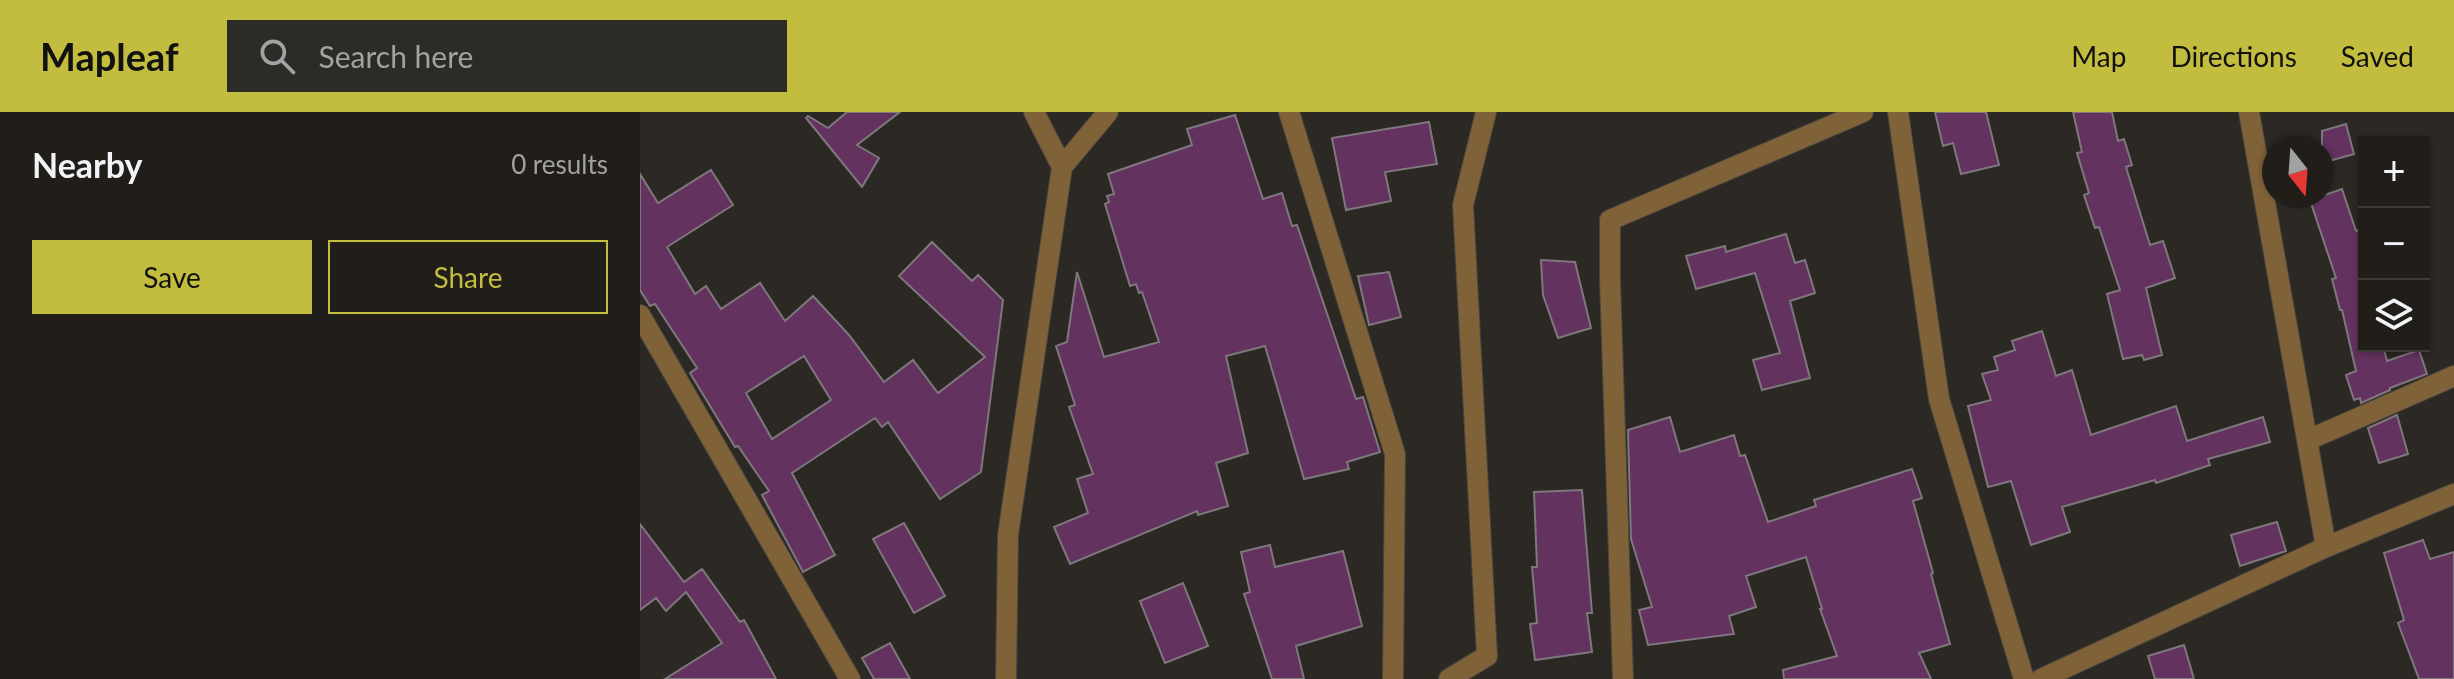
<!DOCTYPE html>
<meta charset="utf-8">
<style>
:root{--surface:#211e1a;--page:#2d2b27;--text:#f1f3f6;--muted:#a2a2a2;--line:#3e3c39;--accent:#c3bd3f}
body{margin:0;font-family:Lato,sans-serif;background:var(--page);color:var(--text)}
.controls{position:absolute;right:24px;top:24px;display:grid;overflow:hidden;border-radius:0px;box-shadow:0 2px 6px #0004}
.controls button{width:72px;height:72px;display:grid;place-items:center;padding:0;border:0;border-bottom:2px solid var(--line);background:var(--surface);color:var(--text);font:40px sans-serif}
.compass{position:absolute;left:1622px;top:24px;width:72px;height:72px;border-radius:50%;background:var(--surface);box-shadow:0 2px 6px #0004;rotate:163deg}
.list{margin:0;padding:0;list-style:none}
h2{display:flex;justify-content:space-between;align-items:center;height:104px;margin:0;padding:0 32px;font-size:34px}
h2 small{font-size:26px;font-weight:400;color:var(--muted)}
.actions{display:flex;gap:16px;padding:24px 32px}
.actions a{flex:1;padding:18px 0;border:2px solid var(--accent);border-radius:0px;text-align:center;font-size:28px;color:var(--accent)}
.actions .main{background:var(--accent);color:#111}
.icon{flex:none;width:44px;height:44px;fill:none;stroke:currentColor;stroke-width:2;stroke-linecap:round;stroke-linejoin:round}
.map{position:relative;flex:none;width:1814px;height:567px;overflow:hidden}
header{display:flex;align-items:center;gap:48px;box-sizing:border-box;height:112px;padding:0 40px;background:var(--accent);color:#111}
header strong{font-size:38px}
nav{display:flex;gap:44px;margin-inline-start:auto;font-size:28px}
.search{width:560px;height:72px;background:var(--page);display:flex;align-items:center;gap:20px;box-sizing:border-box;padding:0 28px;border-radius:0px;color:var(--muted);font-size:30px}
main{display:flex}
aside{flex:1;background:var(--surface)}
.map>svg:first-child{display:block}
.building{fill:#63325f;stroke:#7e777d;stroke-width:2;fill-rule:evenodd}
.lines{fill:none;stroke-linecap:round;stroke-linejoin:round}
.street-casing{stroke:#494541;stroke-width:22}
.street{stroke:#806238;stroke-width:20}
</style>
<header>
<strong>Mapleaf</strong>
<div class="search"><svg class="icon" aria-label="search" viewBox="0 0 24 24"><circle cx="10" cy="10" r="6"/><path d="M15 15l6 6"/></svg>Search here</div>
<nav><a>Map</a><a>Directions</a><a>Saved</a></nav>
</header>
<main>
<aside>
<h2>Nearby<small>0 results</small></h2>
<ul class="list">
</ul>
<div class="actions"><a class="main">Save</a><a>Share</a></div>
</aside>
<div class="map">
<svg width="1814" height="567" viewBox="0 0 1814 567">
<rect width="100%" height="100%" fill="#2c2823"/>
<path class="building" d="M207,0H260L217,33L239,46L222,75L166,6L168,4L188,16Z
M1295,0H1346L1359,53L1321,62L1313,31L1303,34Z
M1433,0H1472L1478,29L1484,27L1492,53L1486,55L1510,133L1523,129L1535,166L1506,176L1522,243L1504,248L1502,243L1483,247L1467,182L1480,178L1459,115L1455,116L1444,83L1449,81L1437,41L1442,40Z
M595,3L623,87L642,81L652,114L657,113L716,287L723,285L740,340L707,350L709,357L664,367L625,234L586,244L608,341L576,351L588,394L558,403L557,399L430,452L414,415L448,401L437,367L453,362L429,295L435,293L416,234L427,230L437,160L464,245L519,230L502,180L499,181L496,172L490,174L465,92L469,90L467,84L474,82L468,62L552,33L547,17Z
M789,10L797,52L745,60L751,89L706,98L692,26Z
M1706,12L1714,42L1682,51V19Z
M71,58L93,93L27,135L55,182L66,174L81,197L120,171L145,209L173,184L209,223L244,270L273,248L298,281L345,245L259,164L292,130L332,169L338,163L363,188L341,360L300,387L248,310L242,315L235,306L152,361L195,443L163,460L122,383L129,379L98,334L95,335L50,261L57,256L15,192L10,194L0,178V62L18,91ZM164,244L191,288L132,327L106,281Z
M1702,77L1716,119L1724,116V234H1743L1747,249L1779,238L1787,262L1750,276V278L1721,291L1720,286L1714,288L1706,263L1716,259L1702,198H1700L1692,167L1696,166L1670,88Z
M1146,122L1155,151L1165,148L1175,181L1150,189L1170,266L1122,278L1113,248L1140,241L1115,161L1056,177L1046,144L1085,134L1086,140Z
M901,148L935,150L951,216L918,226L903,183Z
M749,160L761,205L729,213L718,164Z
M1402,219L1416,264L1432,258L1451,323L1536,294L1547,329L1623,305L1630,330L1568,347L1570,353L1516,371L1515,368L1422,395L1430,420L1391,433L1371,369L1348,375L1328,294L1351,288L1342,262L1358,258L1354,245L1375,238L1372,229Z
M1757,303L1768,342L1739,351L1728,316Z
M1030,305L1040,340L1094,323L1100,344L1105,343L1128,410L1176,394L1174,388L1272,357L1282,386L1273,389L1293,461L1291,462L1310,532L1279,541L1291,567H1144L1143,558L1197,544L1180,497H1182L1166,445L1106,464L1116,495L1089,504L1094,522L1008,533L999,498L1012,495L991,427L988,318Z
M942,378L952,501H947L952,540L895,548L890,512L897,511L892,455H897L894,380Z
M1637,410L1646,439L1600,454L1591,423Z
M264,411L305,484L274,501L233,427Z
M0,412L44,470L62,457L100,510L104,508L136,567H25L82,531L46,480L26,499L16,486L0,498Z
M1783,428L1790,447L1814,440V567H1779L1758,511L1764,508L1744,441Z
M630,433L635,455L703,439L722,514L656,534L664,567H632L604,482L610,480L601,440Z
M543,471L568,534L525,551L500,489Z
M250,531L270,567H234L222,546Z
M1544,533L1554,567H1515L1508,544Z"/>
<g class="lines">
<g class="street-casing">
<path id="street" d="M394,0L422,55
M649,0L755,342L753,567
M1258,0L1299,287L1384,567
M1609,0L1686,435
M0,203L210,567
M1668,328L1814,264
M366,567L368,423L422,55L468,0
M809,567L847,544L823,93L846,0
M983,567L970,168V108L1223,0
M1401,567L1686,435L1814,382"/>
</g>
<use href="#street" class="street"/>
</g>
</svg>
<div class="controls">
<button>+</button>
<button>−</button>
<button><svg class="icon" aria-label="layers" viewBox="0 0 24 24"><path d="M12 4l9 5-9 5-9-5zM3 14l9 5 9-5"/></svg></button>
</div>
<svg class="compass" viewBox="-18 -18 36 36"><path d="M0-13l5 13h-10z" fill="#e53935"/><path d="M0 13l5-13h-10z" fill="#a2a2a2"/></svg>
</div>
</main>
